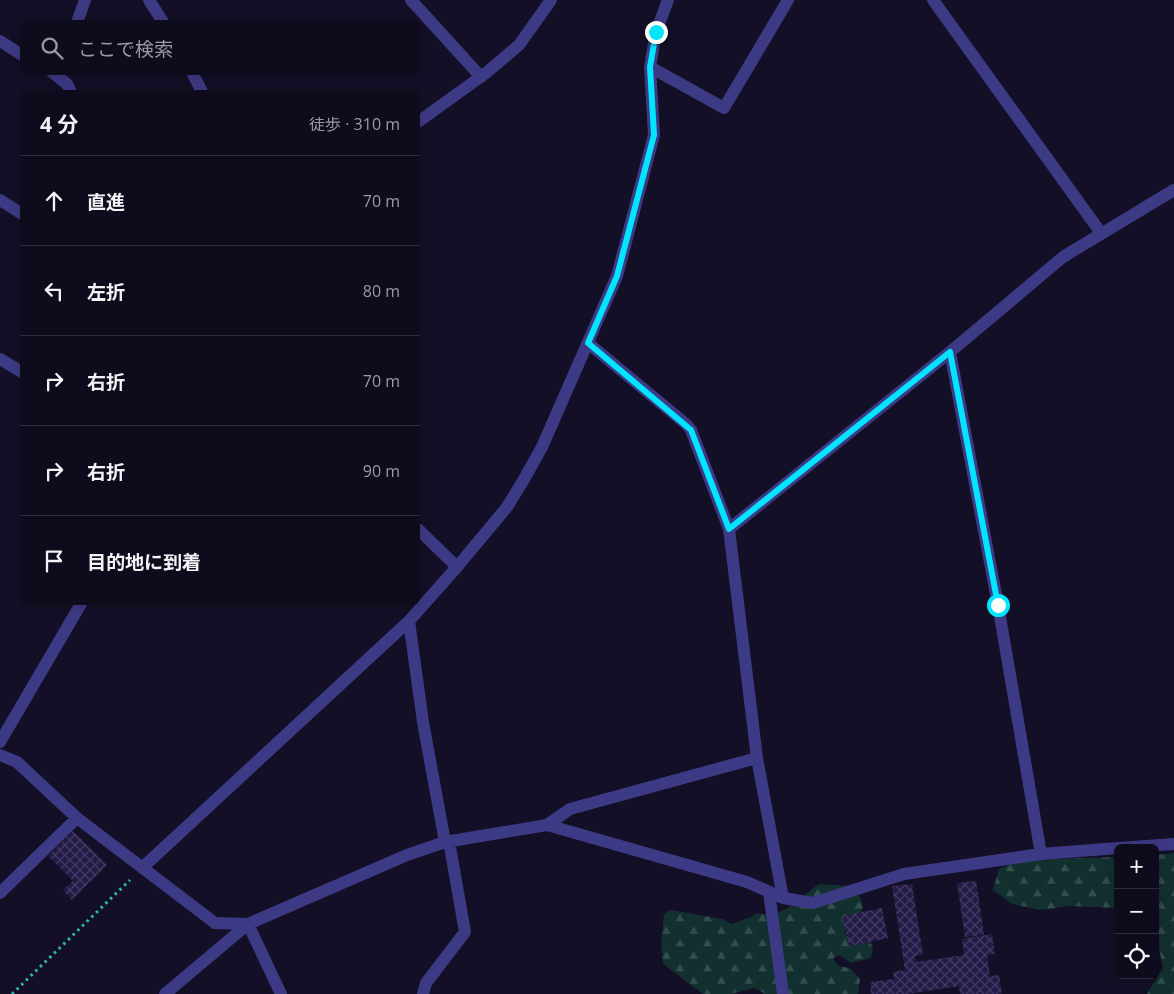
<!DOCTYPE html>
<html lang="ja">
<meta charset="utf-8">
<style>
:root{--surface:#0e0b1c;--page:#171425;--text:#f1f3f6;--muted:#9b9ba3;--line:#2e2b3b}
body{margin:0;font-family:"Open Sans","Noto Sans JP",sans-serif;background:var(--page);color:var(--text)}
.controls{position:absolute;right:15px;bottom:15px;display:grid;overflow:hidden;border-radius:8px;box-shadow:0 2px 12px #0003}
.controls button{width:45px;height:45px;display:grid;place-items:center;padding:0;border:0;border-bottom:1px solid var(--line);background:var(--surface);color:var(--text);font:25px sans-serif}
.stop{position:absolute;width:15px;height:15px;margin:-11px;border:4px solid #00e5ff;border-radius:50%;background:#fff}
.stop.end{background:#00e5ff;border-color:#fff;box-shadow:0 1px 5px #0008}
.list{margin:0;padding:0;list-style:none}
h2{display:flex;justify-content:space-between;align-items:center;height:65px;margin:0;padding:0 20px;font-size:21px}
h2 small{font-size:16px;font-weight:400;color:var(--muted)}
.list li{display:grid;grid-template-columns:32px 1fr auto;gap:15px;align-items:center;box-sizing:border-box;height:90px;padding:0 20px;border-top:1px solid var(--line)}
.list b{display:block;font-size:19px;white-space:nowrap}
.list em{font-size:16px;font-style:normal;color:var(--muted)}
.icon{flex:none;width:28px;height:28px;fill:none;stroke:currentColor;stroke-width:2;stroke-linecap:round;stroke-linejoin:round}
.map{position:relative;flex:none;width:1174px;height:994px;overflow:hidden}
.search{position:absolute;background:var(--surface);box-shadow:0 2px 12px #0003;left:20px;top:20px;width:400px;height:55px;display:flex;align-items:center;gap:12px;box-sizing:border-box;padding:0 18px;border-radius:8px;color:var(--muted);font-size:19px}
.panel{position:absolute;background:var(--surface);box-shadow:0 2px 12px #0003;left:20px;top:90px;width:400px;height:515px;border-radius:8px}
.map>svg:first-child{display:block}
.forest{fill:url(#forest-firs)}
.building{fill:url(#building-cross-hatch)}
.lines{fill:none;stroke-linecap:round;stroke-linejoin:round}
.path{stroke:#2fb8b0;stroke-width:3;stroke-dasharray:2.5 4;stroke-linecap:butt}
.minor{stroke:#3d3a85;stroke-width:12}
.route{stroke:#00e5ff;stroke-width:6}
</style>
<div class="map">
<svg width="1174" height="994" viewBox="0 0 1174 994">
<defs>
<pattern id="forest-firs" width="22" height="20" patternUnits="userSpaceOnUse" patternTransform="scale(1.25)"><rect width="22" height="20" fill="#12302f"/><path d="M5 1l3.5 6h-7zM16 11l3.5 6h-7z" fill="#344d4e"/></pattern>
<pattern id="building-cross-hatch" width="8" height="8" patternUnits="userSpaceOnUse" patternTransform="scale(1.25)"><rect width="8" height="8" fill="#241b47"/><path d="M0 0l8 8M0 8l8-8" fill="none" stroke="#433b63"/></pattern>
</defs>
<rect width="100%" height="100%" fill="#130f26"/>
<path class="forest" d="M1174,853V994H1147L1163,968L1155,931V855Z
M1118,857V908L1069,906L1040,910L1012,904L993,890L999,869L1020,860Z
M819,884L852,886C869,906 865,914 845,928V934L849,938L870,942L873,948L871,958L851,963L839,955L833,958L838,966L850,968L860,979L858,994H766L754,988L731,994H703L663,964L661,945L664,914L671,910L722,919L732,924L751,917L756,913C785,919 797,899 819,884Z"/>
<path class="building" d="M73,831L107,865L72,900L63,890L73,881L48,856Z
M976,881L984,935L965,937L957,883Z
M912,884L923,955L915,956L916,962L964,955L962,939L992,934L995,954L987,955L990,976L999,975L1002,994H960L959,986L907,994H871L870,982L894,979L893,972L905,970L892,886Z
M882,908L888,938L849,946L842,916Z"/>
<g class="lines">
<path class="path" d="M12,994L130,880"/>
<path class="minor" d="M149,0L163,22
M411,0L481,77
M933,0L1101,233
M77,22L85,0
M0,41L22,55
M650,67L724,108L788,0
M52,72L67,84L71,92
M192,72L202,92
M418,122L486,73L519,45L551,0
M0,200L22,214
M588,343L686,424L691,430L729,529L757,758L783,898
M950,352L998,605L1041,854
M0,359L22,372
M418,529L457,567
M729,529L950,352L1063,257L1174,190
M409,621L423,722L445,842
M0,742L82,602
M0,755L17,762L77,818L215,923L248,924L407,855L445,842L547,825L747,882L783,898L813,903L904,874L1041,854L1118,848
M547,825L570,809L757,758
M1119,848L1174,844
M142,868L409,621L457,567L507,507L523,481L542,447L617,276L654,135L650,67L656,32L668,0
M769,892L783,994
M0,893L77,818
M165,994L248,924L281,994
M423,994L426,983L465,932L449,841"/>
</g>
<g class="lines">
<path class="route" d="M656,32L650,67L654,135L617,276L588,343L691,430L729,529L950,352L998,605"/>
</g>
</svg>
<div class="controls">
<button>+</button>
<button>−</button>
<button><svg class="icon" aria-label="locate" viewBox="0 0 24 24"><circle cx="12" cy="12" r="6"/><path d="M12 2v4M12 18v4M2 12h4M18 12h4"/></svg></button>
</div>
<div class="stop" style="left:998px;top:605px"></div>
<div class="stop end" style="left:656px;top:32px"></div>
<div class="search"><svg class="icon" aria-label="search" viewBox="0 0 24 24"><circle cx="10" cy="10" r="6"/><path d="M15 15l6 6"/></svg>ここで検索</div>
<section class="panel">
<h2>4 分<small>徒歩 · 310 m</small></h2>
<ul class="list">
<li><svg class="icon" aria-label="ahead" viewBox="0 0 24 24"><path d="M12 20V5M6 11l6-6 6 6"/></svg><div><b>直進</b></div><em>70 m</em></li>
<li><svg class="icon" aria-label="left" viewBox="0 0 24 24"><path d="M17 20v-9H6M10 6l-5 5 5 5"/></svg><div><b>左折</b></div><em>80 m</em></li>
<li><svg class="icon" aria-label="right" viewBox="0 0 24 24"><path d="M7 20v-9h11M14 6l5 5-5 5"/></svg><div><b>右折</b></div><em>70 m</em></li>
<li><svg class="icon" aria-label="right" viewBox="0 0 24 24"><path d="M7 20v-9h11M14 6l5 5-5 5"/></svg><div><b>右折</b></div><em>90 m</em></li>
<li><svg class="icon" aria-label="arrive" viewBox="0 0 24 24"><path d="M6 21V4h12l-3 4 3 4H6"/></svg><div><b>目的地に到着</b></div></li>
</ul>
</section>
</div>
